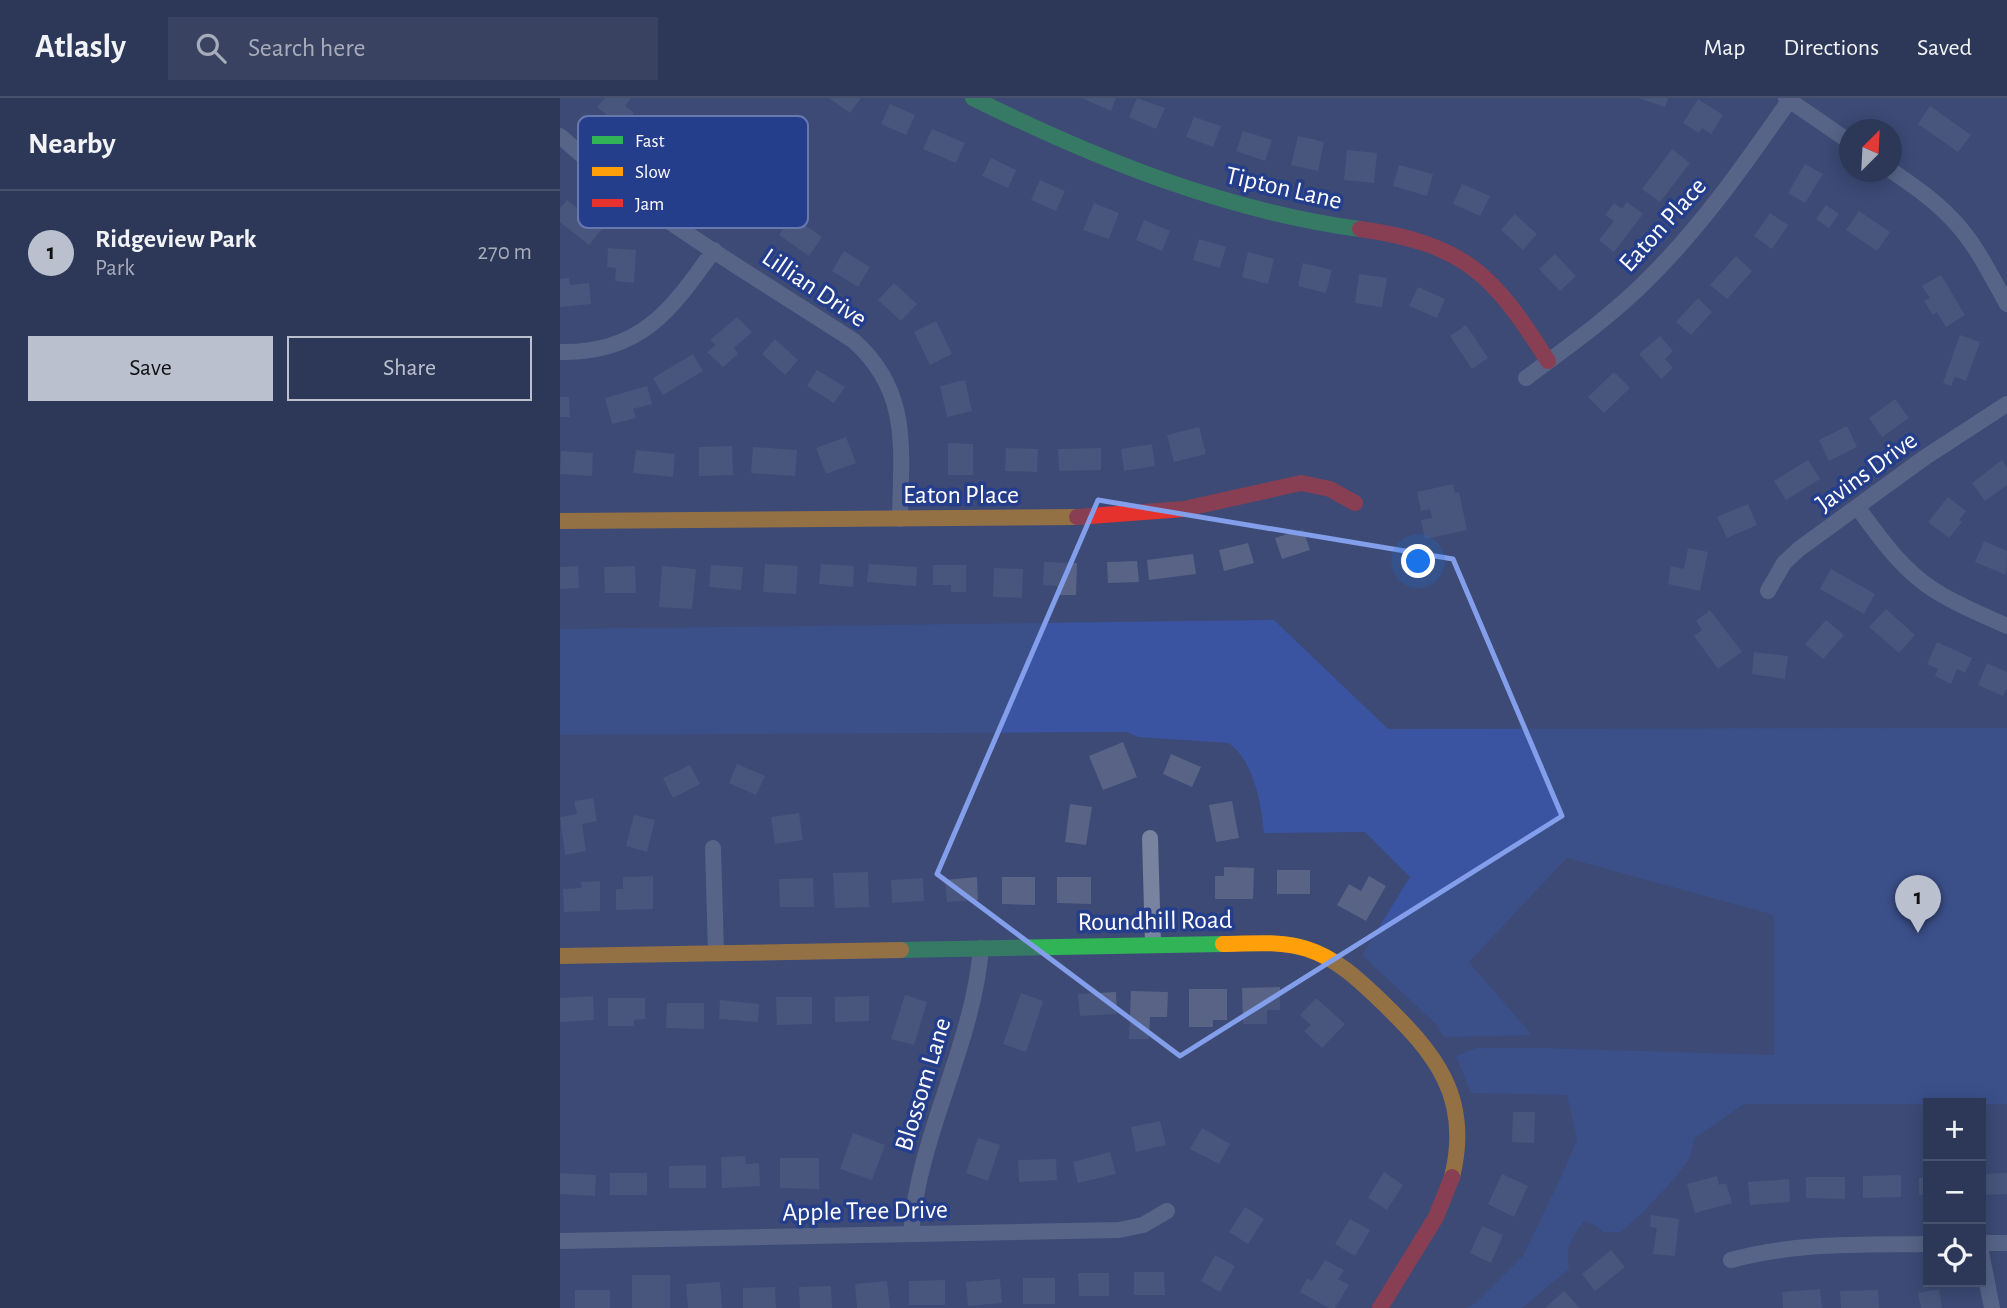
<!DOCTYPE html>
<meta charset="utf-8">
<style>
:root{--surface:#2d3858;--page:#394361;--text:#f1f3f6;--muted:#a7acba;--line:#48526e;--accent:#bbc0cf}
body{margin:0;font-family:"Alegreya Sans",sans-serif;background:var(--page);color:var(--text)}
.controls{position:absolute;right:21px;bottom:21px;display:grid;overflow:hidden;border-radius:0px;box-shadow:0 4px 18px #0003}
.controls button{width:63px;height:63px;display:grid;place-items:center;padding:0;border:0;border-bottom:2px solid var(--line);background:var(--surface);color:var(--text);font:35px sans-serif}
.compass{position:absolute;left:1279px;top:21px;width:63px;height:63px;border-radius:50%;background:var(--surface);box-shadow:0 4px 18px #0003;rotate:24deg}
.you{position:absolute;left:859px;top:464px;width:24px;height:24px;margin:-18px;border:5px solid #fff;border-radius:50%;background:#1a73e8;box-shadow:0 0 0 10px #1a73e833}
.badge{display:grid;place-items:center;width:46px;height:46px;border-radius:50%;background:var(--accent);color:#111;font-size:23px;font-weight:700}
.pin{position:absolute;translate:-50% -58px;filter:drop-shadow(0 2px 4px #0008)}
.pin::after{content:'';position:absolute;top:37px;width:24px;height:21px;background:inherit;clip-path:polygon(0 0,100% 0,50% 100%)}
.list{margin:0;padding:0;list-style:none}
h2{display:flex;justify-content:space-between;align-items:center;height:91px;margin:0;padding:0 28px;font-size:30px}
h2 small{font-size:23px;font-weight:400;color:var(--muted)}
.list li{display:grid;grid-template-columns:46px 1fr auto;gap:21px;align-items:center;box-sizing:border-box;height:126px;padding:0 28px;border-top:2px solid var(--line)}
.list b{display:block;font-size:26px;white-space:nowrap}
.list p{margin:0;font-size:23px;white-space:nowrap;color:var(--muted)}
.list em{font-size:23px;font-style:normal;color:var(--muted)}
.actions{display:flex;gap:14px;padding:21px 28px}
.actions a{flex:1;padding:16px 0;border:2px solid var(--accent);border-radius:0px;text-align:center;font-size:24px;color:var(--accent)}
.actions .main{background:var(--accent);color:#111}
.icon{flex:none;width:38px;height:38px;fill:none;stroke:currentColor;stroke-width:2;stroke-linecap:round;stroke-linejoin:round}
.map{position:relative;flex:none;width:1447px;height:1210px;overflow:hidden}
header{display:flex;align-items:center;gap:42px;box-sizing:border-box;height:98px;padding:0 35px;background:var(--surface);border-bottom:2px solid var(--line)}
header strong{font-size:33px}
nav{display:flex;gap:38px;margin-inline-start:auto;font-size:24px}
.search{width:490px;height:63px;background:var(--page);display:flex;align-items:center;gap:18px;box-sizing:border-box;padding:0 24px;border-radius:0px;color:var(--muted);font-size:26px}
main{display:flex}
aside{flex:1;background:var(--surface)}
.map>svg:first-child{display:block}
.green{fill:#3a54a2}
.building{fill:#586385}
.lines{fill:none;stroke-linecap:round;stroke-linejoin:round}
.street{stroke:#7883a0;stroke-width:16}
.fast{stroke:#30b455;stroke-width:16}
.slow{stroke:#ff9f0a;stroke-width:16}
.jam{stroke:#e5322d;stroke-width:16}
.marked{fill:none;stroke:#839eea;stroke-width:5;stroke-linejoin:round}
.labels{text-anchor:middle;stroke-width:7;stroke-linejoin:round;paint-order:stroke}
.street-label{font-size:26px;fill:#fff;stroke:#253e8c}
.key{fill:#253e8c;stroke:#6678ae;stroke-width:2}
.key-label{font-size:19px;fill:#fff}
</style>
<header>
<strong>Atlasly</strong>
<div class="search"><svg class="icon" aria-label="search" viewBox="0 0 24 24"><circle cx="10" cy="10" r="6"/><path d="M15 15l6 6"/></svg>Search here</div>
<nav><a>Map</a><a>Directions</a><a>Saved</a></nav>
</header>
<main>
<aside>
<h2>Nearby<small></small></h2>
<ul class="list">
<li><span class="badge">1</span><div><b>Ridgeview Park</b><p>Park</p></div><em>270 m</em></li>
</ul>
<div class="actions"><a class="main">Save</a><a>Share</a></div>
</aside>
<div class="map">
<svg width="1447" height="1210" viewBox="0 0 1447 1210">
<rect width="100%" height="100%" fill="#3c4a75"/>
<path class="green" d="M714,522L828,631L1447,630V1006H1184L1134,1041L1130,1060L1115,1080L1084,1113L1061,1134H1043L1036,1128L1024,1123C1011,1141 1005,1149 1009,1171L962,1210H905L916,1205L963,1158L1003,1075L1017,1041L1007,997L911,995L896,958L916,950H982L1214,957V817L1007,760L909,864L972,937L884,939L877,927L802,857L850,779L805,734L704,735C701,704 694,664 669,645L578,639L567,634L0,637V531Z"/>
<path class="building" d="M45,0H71L65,8L74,15L62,30L37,9Z
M269,0H301L290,15Z
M522,0H556L551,13Z
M577,0L605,10L596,31L569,19Z
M1079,0H1108L1105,9Z
M1138,1L1163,17L1151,36L1142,30L1139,35L1123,25Z
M330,6L355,17L346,37L321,26Z
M1370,8L1411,37L1398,54L1358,26Z
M634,19L661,28L653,49L626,39Z
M372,31L405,45L396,65L363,51Z
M683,33L712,42L705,63L676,53Z
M738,38L764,44L758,73L731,67Z
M1112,51L1130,65L1100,104L1082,91Z
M787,52L817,55L814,85L784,82Z
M431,60L456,72L448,90L422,78Z
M1245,66L1263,76L1245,105L1228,95Z
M839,67L873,76L867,98L833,88Z
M480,82L505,93L496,113L471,102Z
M902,86L930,98L920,118L893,106Z
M7,102L42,131L29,147L0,124V110Z
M1067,104L1083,116L1054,154L1039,142L1054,123L1045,117L1054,105L1062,111Z
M534,105L559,115L549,141L523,132Z
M1266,107L1279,116L1269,130L1256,121Z
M1299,113L1330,134L1317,153L1286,132Z
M1210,115L1228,127L1212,151L1194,138Z
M955,116L977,136L963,152L941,132Z
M232,118L262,139L249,158L219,137Z
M584,122L610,133L602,153L576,142Z
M639,141L666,149L660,170L633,162Z
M48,150L76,152L74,185L55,183L56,170L47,169Z
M284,153L310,169L298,189L272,173Z
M688,154L714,161L708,186L682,179Z
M995,156L1016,178L1000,193L979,171Z
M1176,158L1192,173L1167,201L1150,187Z
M743,165L772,172L766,195L738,188Z
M799,176L827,180L822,209L795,205Z
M1381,177L1405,217L1386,229L1377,214L1373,217L1364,203L1370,200L1362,188Z
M9,180L10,187L29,185L31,206L0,209V181Z
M334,185L357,206L341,223L318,202Z
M858,189L885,201L877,220L849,208Z
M1138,200L1152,214L1131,237L1116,224Z
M177,219L192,234L174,250L178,256L163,269L147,254L156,247L150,242Z
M376,223L392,256L370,267L354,234Z
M906,227L928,260L912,271L890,238Z
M1400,237L1420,244L1406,283L1395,279L1391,288L1383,285Z
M1100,238L1113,253L1105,261L1113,270L1101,281L1079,256Z
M215,241L238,262L225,277L202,256Z
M133,256L143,273L103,297L93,280Z
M257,272L285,289L274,305L247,288Z
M1054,274L1070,290L1044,315L1028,299Z
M405,282L412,313L387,319L380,288Z
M87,288L92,306L73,311L76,320L52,326L45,300Z
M0,299H9L10,319H0Z
M1335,301L1349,320L1322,339L1309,320Z
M1287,328L1297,349L1269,363L1259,342Z
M639,329L646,356L614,364L607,337Z
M286,339L296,365L266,376L256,350Z
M388,345L413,346V377H388Z
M592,346L595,368L564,373L561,351Z
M172,348L173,377L139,378V349Z
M193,349L237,352L235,378L191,375Z
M446,350L478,351L477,374L445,373Z
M541,350V372L499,373L498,351Z
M76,352L115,356L113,379L73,375Z
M1,353L33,355L32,378L0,376Z
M1248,362L1260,381L1226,402L1214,383Z
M1442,362L1447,370V387L1425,403L1412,385Z
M893,386L895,395L899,394L907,432L865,441L861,422L872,420L870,411L861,413L857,394Z
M1388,399L1406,413L1399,422L1402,424L1389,440L1368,424Z
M1188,406L1197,427L1167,440L1157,419Z
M743,431L750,452L722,461L715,440Z
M1424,443L1447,453L1446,477L1415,464Z
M688,445L694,465L664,473L659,452Z
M1128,450L1148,454L1140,493L1108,486L1111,468L1124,471Z
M633,456L636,476L589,482L587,462Z
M577,463L579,484L548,485L547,464Z
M484,464L517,465L516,497H497V488L483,487Z
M205,466L238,468L236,496L203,494Z
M261,466L294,468L293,489L259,486Z
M309,466L357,469L356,488L307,484Z
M151,467L183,469L181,492L149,489Z
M373,467H406V494H391V487H373Z
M18,468L19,490L0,491V469Z
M75,468L76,495H45L44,469Z
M102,468L136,471L132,511L99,509Z
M434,470L463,471L462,500L433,499Z
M1271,471L1315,496L1304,516L1260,491Z
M1326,511L1355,537L1339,555L1309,529Z
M1150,512L1182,554L1158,571L1134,538L1142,532L1136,523Z
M1266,522L1284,537L1263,561L1245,546Z
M1377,544L1412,560L1405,575L1397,571L1391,586L1375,578L1378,571L1367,566Z
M1194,554L1228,558L1225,581L1192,576Z
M1427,565L1447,574V590L1443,598L1418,587Z
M563,644L577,679L543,692L529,658Z
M611,656L641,669L632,689L603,676Z
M177,666L205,678L196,697L169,685Z
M130,667L140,686L113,700L103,680Z
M33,700L37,723L22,726L26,753L5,757L0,719L17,716L14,703Z
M672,703L679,740L656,744L649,707Z
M510,706L532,709L526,747L505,744Z
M239,715L243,742L215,746L211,719Z
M74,717L95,722L87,754L66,748Z
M664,769L694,770L693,801H655V778H664Z
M717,772H750V796H717Z
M308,774L309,809L275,810L273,775Z
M93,778V811L56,812V791H63V779Z
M809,778L826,788L806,823L777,807L789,786L801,793Z
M417,779L418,802L387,804L385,782Z
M442,779H475V807L442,806Z
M497,779H531V806L497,805Z
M253,780L254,809H220L219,781Z
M363,780L364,803L332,805L331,782Z
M40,783V813L4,814L3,791L22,790L21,784Z
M720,889V912H707V926H683L682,890Z
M629,891H667V922H653V929H629Z
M571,893L608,894L607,919H590L589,941H569Z
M556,894L557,916L520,918L518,896Z
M461,895L483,903L466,954L443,946Z
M345,897L367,904L354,947L331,941Z
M33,898L34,922L0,924V900Z
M309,898V923L275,924V899Z
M216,899H252V926L217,927Z
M48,900H85V921L74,922V928H48Z
M756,900L785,926L762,950L744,933L751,927L740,917Z
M160,902L199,906L198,924L159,921Z
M107,905H144V931L106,930Z
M953,1014H975L974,1045L952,1044Z
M600,1023L606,1047L576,1054L571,1029Z
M642,1030L670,1046L659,1066L630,1051Z
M293,1035L325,1047L312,1082L280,1071Z
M418,1040L440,1047L428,1083L406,1075Z
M550,1054L556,1076L518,1085L513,1064Z
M185,1058L186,1066L199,1065L200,1088L162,1090L161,1059Z
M220,1060H259V1091L220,1090Z
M496,1061L497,1082L459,1084L458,1062Z
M1366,1065H1368V1097H1359V1080H1366Z
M146,1067V1090H109V1068Z
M824,1074L843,1087L827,1112L808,1100Z
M0,1075L36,1077L35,1098L0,1096Z
M50,1075H87V1097H50Z
M1447,1075V1096L1421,1097V1076Z
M942,1076L968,1088L954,1119L928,1106Z
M1341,1077V1099L1303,1100V1078Z
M1157,1078L1159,1087L1166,1085L1172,1105L1135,1115L1127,1086Z
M1246,1079H1285V1101L1246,1100Z
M1229,1081L1230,1104L1190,1107L1188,1084Z
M685,1109L704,1121L688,1146L669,1134Z
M1091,1117L1119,1121L1115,1158L1093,1156L1097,1130L1090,1129Z
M790,1121L810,1132L795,1158L775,1146Z
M922,1128L943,1137L931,1165L910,1155Z
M1051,1152L1065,1169L1035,1193L1022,1176Z
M655,1157L675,1168L660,1194L641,1183Z
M765,1162L784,1172L778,1181L789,1187L775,1210H769L740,1194L747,1180L752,1183Z
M574,1174H604L605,1197H574Z
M518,1175H549V1198H519Z
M72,1177H110V1210H72Z
M463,1180H495V1206H463Z
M440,1181L442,1205L408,1208L406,1184Z
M385,1182V1207H349V1183Z
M327,1183L330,1210H297L295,1186Z
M160,1184L162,1210H128L126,1186Z
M271,1188L272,1210H240L239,1189Z
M215,1189L216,1210H183V1190Z
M1260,1191L1262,1210H1223L1222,1194Z
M1379,1191L1382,1210H1361L1358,1195Z
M15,1192H50V1210H15Z
M1318,1192L1319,1210H1281L1280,1193Z
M1004,1193L1020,1210H985Z"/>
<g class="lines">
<path class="street" d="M1226,0L1290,44
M0,38C87,117 196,179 294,243C351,294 341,352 340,421
M1332,73C1352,87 1373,101 1391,120C1415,144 1430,176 1447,206
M0,254C81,256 112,211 154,152
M966,280C1006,250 1046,222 1082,187C1140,131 1185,66 1231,0
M1298,410C1320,440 1342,472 1374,492C1397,507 1423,517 1447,528
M1208,493L1224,465L1239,451L1364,360L1447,306
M590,740L593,846
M153,750L156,855
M351,1136C358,1037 413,948 421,850
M0,1143L559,1132L583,1127L607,1113
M1421,1145H1447
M1421,1154L1432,1210
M1171,1162C1236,1144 1302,1147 1368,1146"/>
<path class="fast" d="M413,0C534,60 665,113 800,131
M341,852L663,846"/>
<path class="slow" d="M0,423L517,419
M663,846C691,846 720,842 747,851C776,860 799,882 821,903C875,955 912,999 892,1079
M0,858L341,852"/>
<path class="jam" d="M800,131C905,146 933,176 988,263
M517,419L624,411L741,385L770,391L795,405
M820,1210L876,1119L892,1079"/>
</g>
<path d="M0 0H1447V1210H0ZM538,402L893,461L1002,718L620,958L377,776Z" fill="#3c4a75" fill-opacity=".55" fill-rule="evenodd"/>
<path class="marked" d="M538,402L893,461L1002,718L620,958L377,776Z"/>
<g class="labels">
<g class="street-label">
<text transform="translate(724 89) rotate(13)" y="9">Tipton Lane</text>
<text transform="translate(1102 126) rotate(-48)" y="9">Eaton Place</text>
<text transform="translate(255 189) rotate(34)" y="9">Lillian Drive</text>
<text transform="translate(1306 373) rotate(-36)" y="9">Javins Drive</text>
<text x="401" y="405">Eaton Place</text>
<text transform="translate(595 822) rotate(-1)" y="9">Roundhill Road</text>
<text transform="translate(362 986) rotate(-73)" y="9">Blossom Lane</text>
<text transform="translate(305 1112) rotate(-1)" y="9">Apple Tree Drive</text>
</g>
</g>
<rect x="18" y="18" width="230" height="112" rx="10" class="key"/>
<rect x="32" y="38" width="31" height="8" fill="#30b455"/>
<rect x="32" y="69" width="31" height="9" fill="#ff9f0a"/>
<rect x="32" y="101" width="31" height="8" fill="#e5322d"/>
<g class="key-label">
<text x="75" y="49">Fast</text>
<text x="75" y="80">Slow</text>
<text x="75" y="112">Jam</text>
</g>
</svg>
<div class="controls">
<button>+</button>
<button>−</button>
<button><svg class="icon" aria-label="locate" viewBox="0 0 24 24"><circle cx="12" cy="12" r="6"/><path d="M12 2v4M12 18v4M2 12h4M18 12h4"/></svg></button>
</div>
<svg class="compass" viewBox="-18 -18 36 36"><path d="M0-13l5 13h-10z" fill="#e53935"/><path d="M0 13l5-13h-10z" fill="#a7acba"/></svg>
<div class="you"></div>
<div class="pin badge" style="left:1358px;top:835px">1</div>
</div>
</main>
